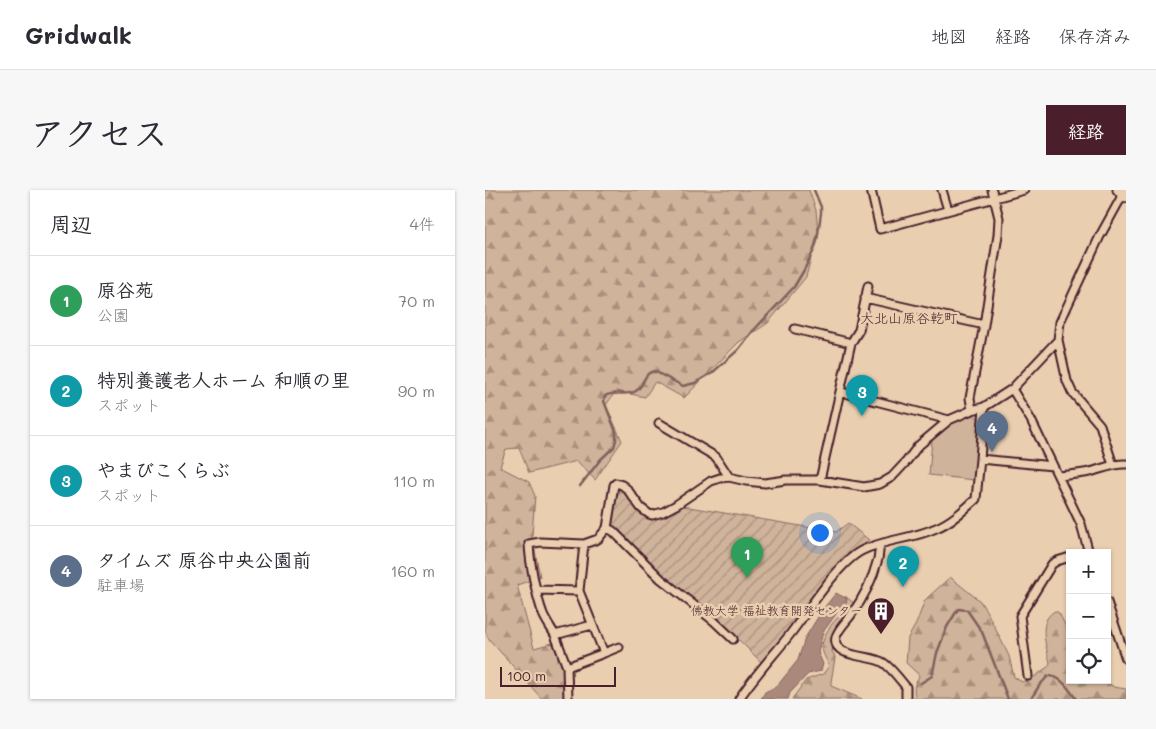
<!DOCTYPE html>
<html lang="ja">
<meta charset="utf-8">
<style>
:root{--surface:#fff;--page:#f7f7f7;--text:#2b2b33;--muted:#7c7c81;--line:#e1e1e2;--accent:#4a1f2b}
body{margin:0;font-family:Mali,"Klee One",sans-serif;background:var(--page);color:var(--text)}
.controls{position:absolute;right:15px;bottom:15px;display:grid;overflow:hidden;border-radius:0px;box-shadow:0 1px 4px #0004}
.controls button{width:45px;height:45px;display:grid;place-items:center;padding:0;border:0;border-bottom:1px solid var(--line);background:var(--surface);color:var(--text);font:25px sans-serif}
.scale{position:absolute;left:15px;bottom:12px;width:116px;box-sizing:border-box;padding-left:5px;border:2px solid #4a1f2b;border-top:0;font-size:14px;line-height:18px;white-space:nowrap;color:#4a1f2b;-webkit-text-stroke:4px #e9cfb0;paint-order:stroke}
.you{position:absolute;left:334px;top:342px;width:18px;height:18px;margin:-12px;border:4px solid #fff;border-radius:50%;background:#1a73e8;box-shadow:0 0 0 8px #1a73e833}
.badge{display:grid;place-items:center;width:32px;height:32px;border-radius:50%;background:var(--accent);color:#fff;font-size:16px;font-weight:700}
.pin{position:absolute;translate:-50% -41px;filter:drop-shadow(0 1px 2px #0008)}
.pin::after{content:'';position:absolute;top:26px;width:18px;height:15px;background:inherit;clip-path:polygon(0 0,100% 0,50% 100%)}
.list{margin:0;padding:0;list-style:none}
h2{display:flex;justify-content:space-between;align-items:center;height:65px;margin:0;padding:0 20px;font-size:21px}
h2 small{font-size:16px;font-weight:400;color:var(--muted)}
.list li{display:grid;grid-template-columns:32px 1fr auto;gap:15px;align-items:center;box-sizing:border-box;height:90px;padding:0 20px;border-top:1px solid var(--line)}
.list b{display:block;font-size:19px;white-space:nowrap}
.list p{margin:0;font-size:16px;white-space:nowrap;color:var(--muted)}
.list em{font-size:16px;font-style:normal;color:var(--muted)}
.icon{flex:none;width:28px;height:28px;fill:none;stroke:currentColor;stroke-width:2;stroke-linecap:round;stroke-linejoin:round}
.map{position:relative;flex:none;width:641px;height:509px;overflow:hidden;border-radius:0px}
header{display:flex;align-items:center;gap:30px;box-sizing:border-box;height:70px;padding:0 25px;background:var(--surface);border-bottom:1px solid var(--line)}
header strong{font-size:24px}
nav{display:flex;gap:28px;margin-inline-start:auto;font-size:18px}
.intro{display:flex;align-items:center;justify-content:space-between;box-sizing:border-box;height:120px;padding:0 30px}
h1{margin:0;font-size:35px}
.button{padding:12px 22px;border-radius:0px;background:var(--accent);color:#fff;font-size:18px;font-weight:700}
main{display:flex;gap:30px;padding:0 30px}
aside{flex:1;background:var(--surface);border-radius:0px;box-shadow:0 1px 4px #0004}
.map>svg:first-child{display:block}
.forest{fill:url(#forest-firs);stroke:#8c6962}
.park{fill:#cfb39a;stroke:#8c6962}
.garden{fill:url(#garden-furrows);stroke:#8c6962}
.water{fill:#aa897b;stroke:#845f5b}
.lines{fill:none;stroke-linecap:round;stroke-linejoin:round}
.stream{stroke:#845f5b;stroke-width:2.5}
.minor-casing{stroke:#4a1f2b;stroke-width:11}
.tertiary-casing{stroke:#4a1f2b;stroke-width:12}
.minor{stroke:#e9cfb0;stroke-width:7}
.tertiary{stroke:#e9cfb0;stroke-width:9}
.labels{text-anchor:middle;stroke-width:5;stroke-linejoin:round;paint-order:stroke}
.poi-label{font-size:12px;fill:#4a1f2b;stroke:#e9cfb0;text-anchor:end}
.neighbourhood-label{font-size:14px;fill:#4a1f2b;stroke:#e9cfb0}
</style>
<header>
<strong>Gridwalk</strong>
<nav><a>地図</a><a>経路</a><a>保存済み</a></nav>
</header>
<div class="intro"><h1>アクセス</h1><a class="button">経路</a></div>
<main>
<aside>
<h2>周辺<small>4件</small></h2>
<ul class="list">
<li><span class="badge" style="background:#2e9e5b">1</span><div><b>原谷苑</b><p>公園</p></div><em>70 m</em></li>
<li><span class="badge" style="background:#0f9aa8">2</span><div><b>特別養護老人ホーム 和順の里</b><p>スポット</p></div><em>90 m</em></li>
<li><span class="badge" style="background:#0f9aa8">3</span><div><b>やまびこくらぶ</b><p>スポット</p></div><em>110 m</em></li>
<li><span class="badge" style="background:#5c6f8a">4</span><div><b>タイムズ 原谷中央公園前</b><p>駐車場</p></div><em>160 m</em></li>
</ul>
</aside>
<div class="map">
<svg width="641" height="509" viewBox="0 0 641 509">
<defs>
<pattern id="forest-firs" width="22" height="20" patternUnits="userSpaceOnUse" patternTransform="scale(1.25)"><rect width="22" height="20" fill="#cfb39a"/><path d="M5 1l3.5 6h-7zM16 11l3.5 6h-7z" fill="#aa917e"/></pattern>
<pattern id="garden-furrows" width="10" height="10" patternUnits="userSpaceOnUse" patternTransform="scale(1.25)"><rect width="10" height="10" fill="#cfb39a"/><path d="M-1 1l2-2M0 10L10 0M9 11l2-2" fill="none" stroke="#aa917e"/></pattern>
</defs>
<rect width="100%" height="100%" fill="#e9cfb0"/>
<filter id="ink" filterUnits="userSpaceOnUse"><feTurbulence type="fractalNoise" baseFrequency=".02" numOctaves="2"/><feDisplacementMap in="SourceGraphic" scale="10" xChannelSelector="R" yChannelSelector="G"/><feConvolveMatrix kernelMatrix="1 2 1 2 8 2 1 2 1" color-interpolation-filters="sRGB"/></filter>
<g filter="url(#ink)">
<path class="forest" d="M0,0H324L331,20L333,41L321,87L283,133L254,152L199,208L170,192L160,207L131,201L121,215L137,251L110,290L92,271L44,283L34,258L21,259L15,277L44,292L50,306L47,345L55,387L32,395L49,458L71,452L78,476L81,509H57L3,448L0,441Z
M465,387L495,411L502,422L524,466L529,487L537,492C541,490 545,489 549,487C555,484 556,480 562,478L565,473C562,458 551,431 570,421L574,423L585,445V490H619L629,497L641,499V509H430C429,500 428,494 434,487L433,484L421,473L423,448L431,434L440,410Z
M360,406L370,414L348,455L347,462L349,464L350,468L346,492V496L377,509H307L321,490L338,484L344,476L339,465L336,457L341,443L347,434L360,419L362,410Z"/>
<path class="park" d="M488,225L494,228L489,290L444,285L447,250C457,240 473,227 488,225Z"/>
<path class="garden" d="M136,298C144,302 145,309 150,316C163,337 182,324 198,316L351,342L363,333L384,350L363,365L348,382L289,460L277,473L232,428L176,385L126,335L128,316L132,299Z"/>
<path class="water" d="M351,403L362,409L338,442L333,462L338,474L336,481L323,484L305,503L303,509H276L280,502L292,496L313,470L320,448L338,419Z"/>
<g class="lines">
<path class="stream" d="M95,296L115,270L129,257L131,250V242L119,211L120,206C130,200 141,207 151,201C160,195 158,183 169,181L198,196L210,193L227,183L253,160L269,140L309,97L319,80L329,60L332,51L336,23V17L329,0
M436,493L447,486L452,463L462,437L473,419L482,420L493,436L497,442L523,509
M546,509L554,496L563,486C575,485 584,499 591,509"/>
<g class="minor-casing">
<path id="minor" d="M386,0L395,39L539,0
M457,0L463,20
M380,108L499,135
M310,139L366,153
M573,150L582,191L587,202L615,235L628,275
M527,199L546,230L596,334L604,363
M356,202L464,230
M487,220L485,208L499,135L513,45L514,28L507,0
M174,233L231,267L244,287
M495,269L568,276
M573,286C584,285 595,284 605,282C617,279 629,273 641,274
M335,290L366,153L374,140L383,96
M122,338L128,341L176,389L229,431L248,449
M395,354C394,359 394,364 393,369C388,388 378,409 366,425C361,432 353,439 351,447C346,468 386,465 397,472C404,475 416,491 421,497V509
M52,400L94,401
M622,412L641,469
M70,445C66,438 61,431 58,424C51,405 45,374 44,354L55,352L99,354
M119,463L134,457
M82,477L70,445L107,435
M543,486L535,426L567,374L572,371L585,367
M83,509L82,477L119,463L94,401L99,354L113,349L122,338L129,295L131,293L137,295L142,299L156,318L164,324L167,325L178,322L191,315L226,291L235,288L244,287L261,291L280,293L301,290H335L379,297L395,294L407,287L421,272L433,256L464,230L487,220L499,217L527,199L573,150L575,132L615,46L637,6L632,0
M254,509C269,486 289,465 306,443C323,421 354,371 378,360C401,349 428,349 451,338C466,332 479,320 491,309L495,269L499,217"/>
</g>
<g class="tertiary-casing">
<path id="tertiary" d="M639,0L637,6L641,7"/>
</g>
<use href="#minor" class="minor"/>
<use href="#tertiary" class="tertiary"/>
</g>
</g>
<defs>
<g id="building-pin" transform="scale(1.4375)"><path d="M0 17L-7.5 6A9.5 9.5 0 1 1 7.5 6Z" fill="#4a1f2b" stroke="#e9cfb0"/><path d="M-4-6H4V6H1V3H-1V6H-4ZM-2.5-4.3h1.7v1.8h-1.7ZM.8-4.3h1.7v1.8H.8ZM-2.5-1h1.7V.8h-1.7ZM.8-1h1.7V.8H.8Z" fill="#fff"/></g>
</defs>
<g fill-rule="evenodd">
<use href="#building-pin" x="396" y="421"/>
</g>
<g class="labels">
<g class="poi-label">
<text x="377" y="425">佛教大学 福祉教育開発センター</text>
</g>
<g class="neighbourhood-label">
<text x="424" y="133">大北山原谷乾町</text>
</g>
</g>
</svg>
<div class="controls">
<button>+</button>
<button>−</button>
<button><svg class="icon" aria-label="locate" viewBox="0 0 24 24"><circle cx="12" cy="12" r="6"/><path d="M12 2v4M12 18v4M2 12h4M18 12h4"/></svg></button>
</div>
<div class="scale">100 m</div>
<div class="you"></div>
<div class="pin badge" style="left:262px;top:388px;background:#2e9e5b">1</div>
<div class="pin badge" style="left:418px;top:397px;background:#0f9aa8">2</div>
<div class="pin badge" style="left:377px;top:226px;background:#0f9aa8">3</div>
<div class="pin badge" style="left:507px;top:262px;background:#5c6f8a">4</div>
</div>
</main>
